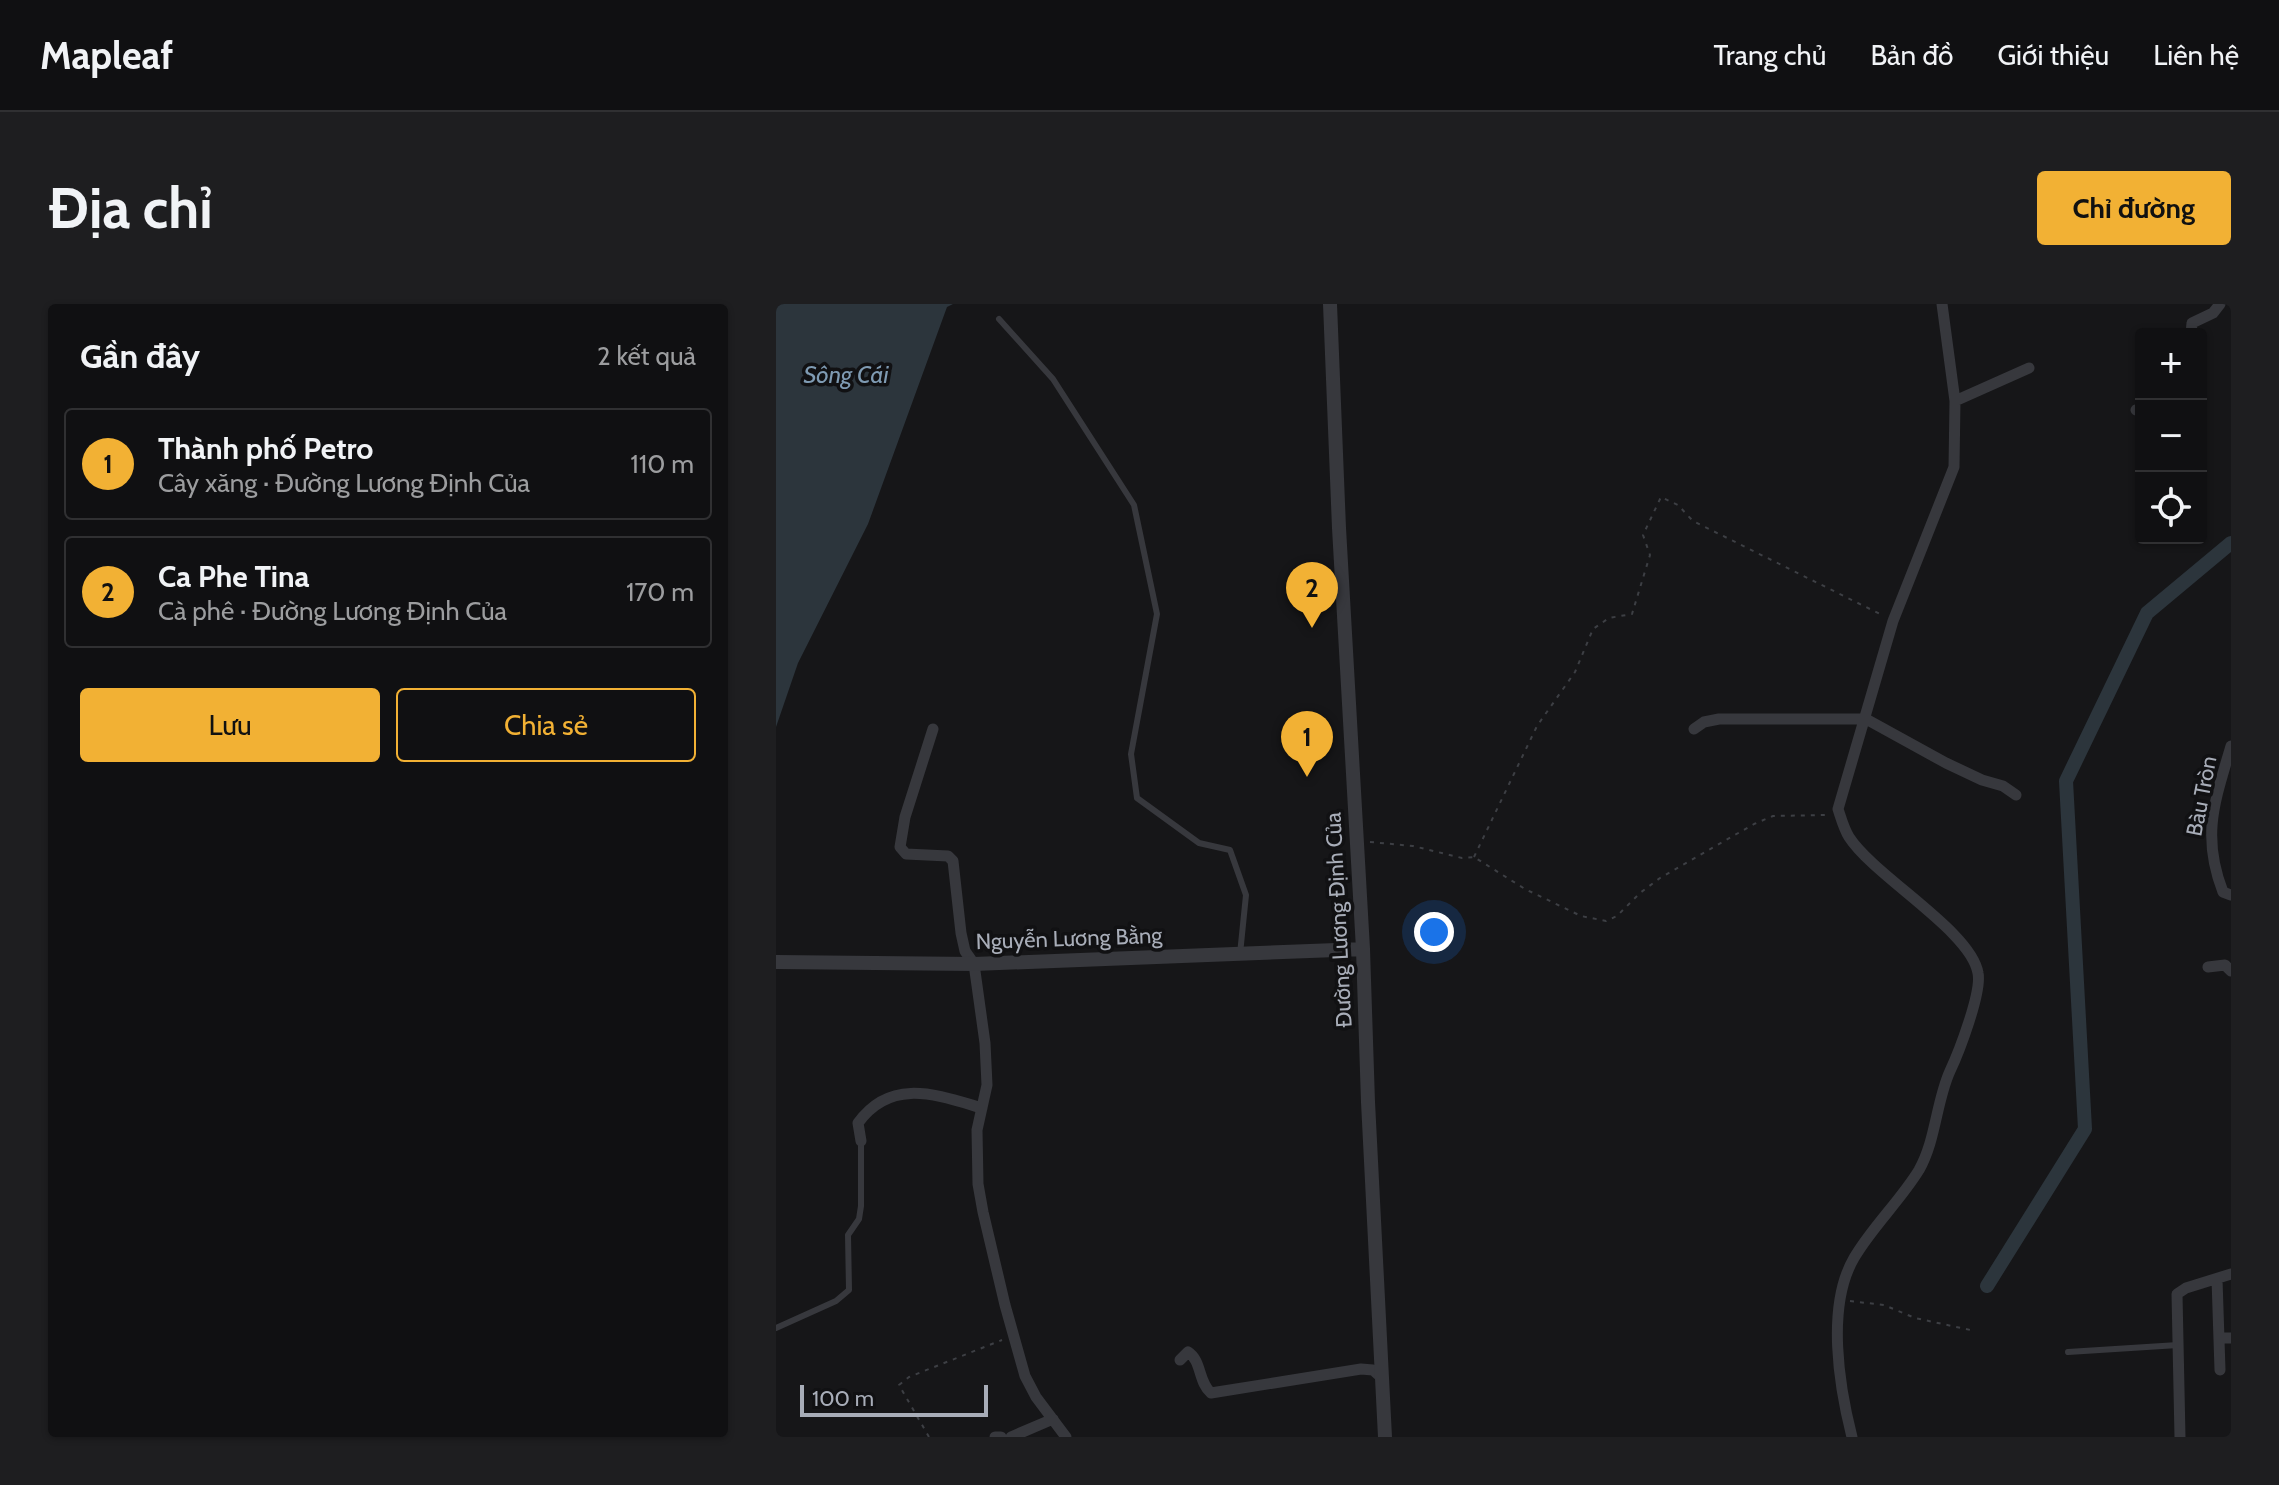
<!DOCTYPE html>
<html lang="vi">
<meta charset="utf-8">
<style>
:root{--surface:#101012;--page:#1e1e20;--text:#f1f3f6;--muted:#9c9d9f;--line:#303032;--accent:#f2b134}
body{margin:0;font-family:Cabin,sans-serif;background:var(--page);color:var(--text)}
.controls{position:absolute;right:24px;top:24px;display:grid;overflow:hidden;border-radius:8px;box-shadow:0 2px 6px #0004}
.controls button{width:72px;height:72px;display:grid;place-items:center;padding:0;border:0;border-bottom:2px solid var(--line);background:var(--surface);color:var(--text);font:40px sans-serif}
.scale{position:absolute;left:24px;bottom:20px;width:188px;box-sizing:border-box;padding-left:8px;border:4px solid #a8adb8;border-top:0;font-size:22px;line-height:28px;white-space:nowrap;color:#a8adb8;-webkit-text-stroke:6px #111113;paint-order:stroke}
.you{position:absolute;left:658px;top:628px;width:28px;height:28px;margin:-20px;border:6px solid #fff;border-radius:50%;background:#1a73e8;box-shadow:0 0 0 12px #1a73e833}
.badge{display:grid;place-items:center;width:52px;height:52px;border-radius:50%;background:var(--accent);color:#111;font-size:26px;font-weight:700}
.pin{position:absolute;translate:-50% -66px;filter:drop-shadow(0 2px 4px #0008)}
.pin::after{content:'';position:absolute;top:42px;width:28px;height:24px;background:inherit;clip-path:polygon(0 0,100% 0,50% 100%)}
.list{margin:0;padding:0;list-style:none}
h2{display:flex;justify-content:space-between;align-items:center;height:104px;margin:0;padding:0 32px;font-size:34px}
h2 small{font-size:26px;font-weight:400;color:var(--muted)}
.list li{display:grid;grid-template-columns:52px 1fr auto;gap:24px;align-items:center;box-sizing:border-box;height:112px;margin:0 16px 16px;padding:0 16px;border:2px solid var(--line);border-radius:8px}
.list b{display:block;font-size:30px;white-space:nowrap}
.list p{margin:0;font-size:26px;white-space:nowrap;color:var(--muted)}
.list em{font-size:26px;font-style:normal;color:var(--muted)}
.actions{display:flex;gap:16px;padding:24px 32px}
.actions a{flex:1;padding:18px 0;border:2px solid var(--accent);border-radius:8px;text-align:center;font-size:28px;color:var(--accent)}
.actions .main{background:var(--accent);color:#111}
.icon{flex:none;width:44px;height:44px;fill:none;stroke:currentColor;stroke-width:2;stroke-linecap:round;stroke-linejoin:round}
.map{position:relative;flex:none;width:1455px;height:1133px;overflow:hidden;border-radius:8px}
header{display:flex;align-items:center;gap:48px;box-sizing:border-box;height:112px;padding:0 40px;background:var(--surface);border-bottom:2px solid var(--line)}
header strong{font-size:38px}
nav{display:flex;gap:44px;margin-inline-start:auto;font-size:28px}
.intro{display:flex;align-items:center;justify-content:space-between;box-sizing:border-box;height:192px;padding:0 48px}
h1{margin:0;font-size:56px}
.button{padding:20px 36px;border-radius:8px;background:var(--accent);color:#111;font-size:28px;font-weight:700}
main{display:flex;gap:48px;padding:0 48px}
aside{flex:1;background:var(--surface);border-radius:8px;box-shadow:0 2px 6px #0004}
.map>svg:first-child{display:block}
.water{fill:#2c353c}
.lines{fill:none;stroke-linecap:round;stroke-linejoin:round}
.canal{stroke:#2c353c;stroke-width:14}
.path{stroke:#3d3f44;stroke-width:2;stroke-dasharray:4 6;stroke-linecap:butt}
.service{stroke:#37383d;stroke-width:6}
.minor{stroke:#37383d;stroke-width:11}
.tertiary{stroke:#37383d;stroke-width:14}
.labels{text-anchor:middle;stroke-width:7;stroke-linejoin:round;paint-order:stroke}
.street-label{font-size:22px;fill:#a8adb8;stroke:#111113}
.water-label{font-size:24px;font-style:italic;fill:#7f9bb3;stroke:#111113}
</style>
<header>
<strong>Mapleaf</strong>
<nav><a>Trang chủ</a><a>Bản đồ</a><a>Giới thiệu</a><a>Liên hệ</a></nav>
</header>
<div class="intro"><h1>Địa chỉ</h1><a class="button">Chỉ đường</a></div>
<main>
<aside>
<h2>Gần đây<small>2 kết quả</small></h2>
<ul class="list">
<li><span class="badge">1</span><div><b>Thành phố Petro</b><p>Cây xăng · Đường Lương Định Của</p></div><em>110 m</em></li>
<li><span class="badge">2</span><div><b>Ca Phe Tina</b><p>Cà phê · Đường Lương Định Của</p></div><em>170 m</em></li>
</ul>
<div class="actions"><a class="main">Lưu</a><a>Chia sẻ</a></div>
</aside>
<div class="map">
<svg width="1455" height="1133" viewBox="0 0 1455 1133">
<rect width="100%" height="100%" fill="#161618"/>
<path class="water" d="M0,0H177L171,3L92,220L22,359L0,423Z"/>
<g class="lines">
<path class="canal" d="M1211,982L1309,825L1290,477L1371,309L1455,239"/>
<path class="path" d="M594,538L637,542L686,554L698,553L749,585L805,612L830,617L841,612L864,589L884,574L978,520L997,512L1049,511
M698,553L761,422L799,368L817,325L833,314L856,310L874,251L867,231L885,193L902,201L917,217L1108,312
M1074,997L1108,1001L1139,1014L1199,1027
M153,1133L123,1081L133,1073L226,1036"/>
<path class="service" d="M223,15L277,75L358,201L381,310L355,450L361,494L423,539L454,546L470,591L464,650
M0,1024L60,997L73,986L72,931L83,915L85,902V837
M1292,1048L1402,1041"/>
<path class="minor" d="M1415,30L1416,19L1437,9L1444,0
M1179,97L1253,64
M1360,106L1365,105
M157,425L129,513L124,543L130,550L172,552L177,557L185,629L189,647L198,660L209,739L211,781L201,826L202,880L207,908L229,1001L249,1072L260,1093L290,1133
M918,425L928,418L943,415H1090L1170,459L1206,476L1227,482L1240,491
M1455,442C1439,497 1425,531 1447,588L1455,591
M1432,663L1449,661L1455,667
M85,837L82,819C115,773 161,791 206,804
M1441,975L1444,1066
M1443,1034H1455
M404,1056L412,1048C426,1057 422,1078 435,1089L585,1065L597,1066L605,1073
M219,1133H225
M235,1133L277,1115
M1076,1133C1063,1082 1050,1002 1078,954C1096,923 1124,897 1143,866C1160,836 1160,798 1174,767C1183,748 1206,688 1202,669C1195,627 1099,573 1073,533C1068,525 1065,514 1062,505L1117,317L1178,163L1179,97L1166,0
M1404,1133L1401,990L1410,984L1455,970"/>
<path class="tertiary" d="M554,0L563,224L587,645L592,798L609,1133
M0,658L198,660L587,645"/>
</g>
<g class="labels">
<g class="street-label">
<text transform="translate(1425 492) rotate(-79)" y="8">Bàu Tròn</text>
<text transform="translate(562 616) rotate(-93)" y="8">Đường Lương Định Của</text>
<text transform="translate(293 634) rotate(-2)" y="8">Nguyễn Lương Bằng</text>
</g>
<g class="water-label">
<text x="70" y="79">Sông Cái</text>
</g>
</g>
</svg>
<div class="controls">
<button>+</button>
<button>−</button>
<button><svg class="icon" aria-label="locate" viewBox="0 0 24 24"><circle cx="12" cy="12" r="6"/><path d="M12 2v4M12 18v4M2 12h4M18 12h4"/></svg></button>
</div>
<div class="scale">100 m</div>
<div class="you"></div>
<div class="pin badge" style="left:531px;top:473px">1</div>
<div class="pin badge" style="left:536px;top:324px">2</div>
</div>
</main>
